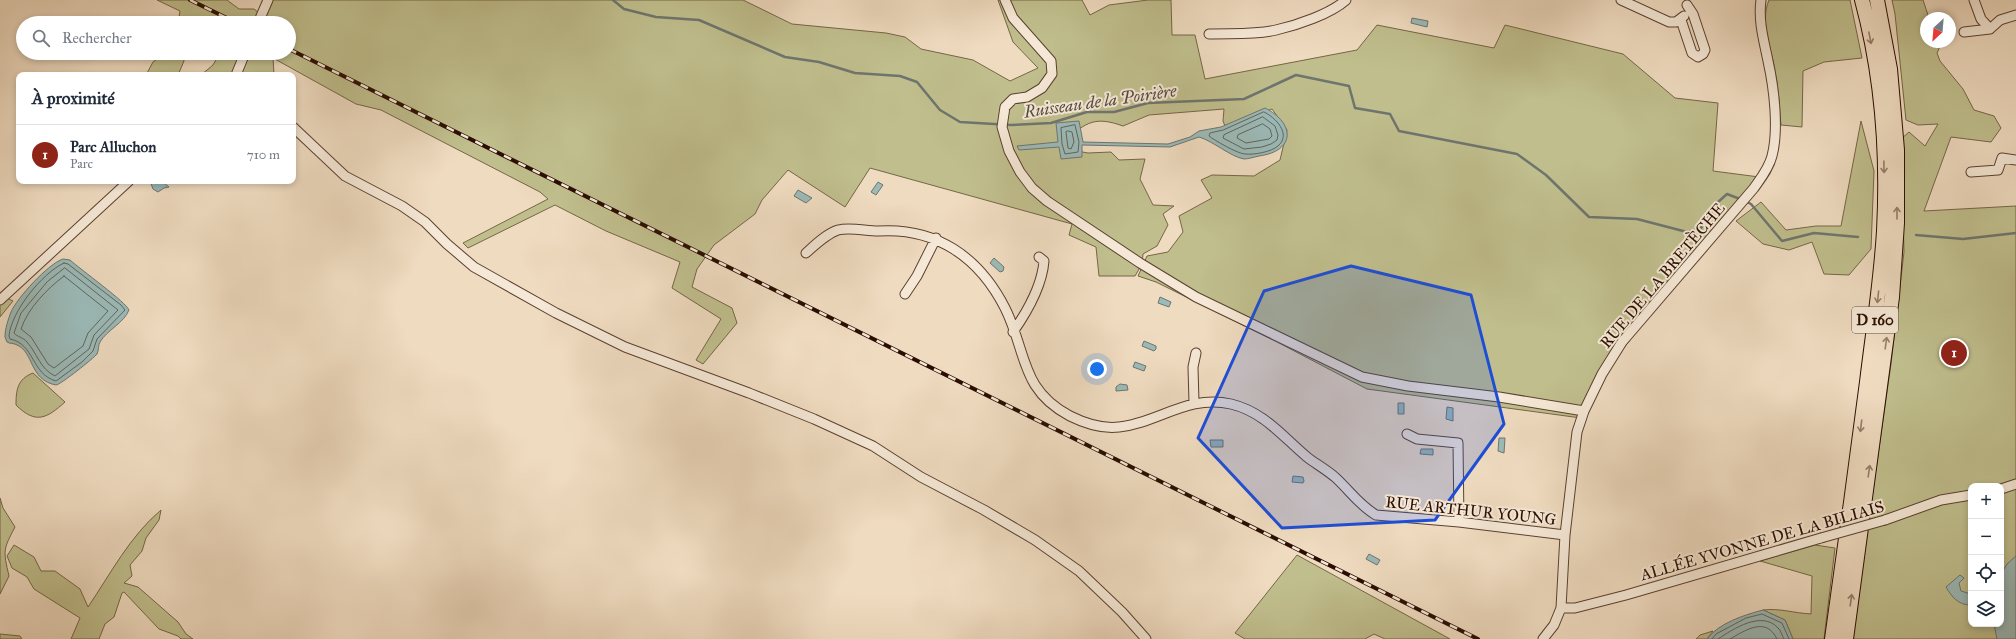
<!DOCTYPE html>
<html lang="fr">
<meta charset="utf-8">
<style>
:root{--surface:#fff;--page:#f2f2f3;--text:#1f2937;--muted:#747a83;--line:#e0e1e3;--accent:#8f2418}
body{margin:0;font-family:"IM FELL Great Primer",serif;background:var(--page);color:var(--text)}
.controls{position:absolute;right:12px;bottom:12px;display:grid;overflow:hidden;border-radius:8px;box-shadow:0 2px 6px #0003}
.controls button{width:36px;height:36px;display:grid;place-items:center;padding:0;border:0;border-bottom:1px solid var(--line);background:var(--surface);color:var(--text);font:20px sans-serif}
.compass{position:absolute;left:1920px;top:12px;width:36px;height:36px;border-radius:50%;background:var(--surface);box-shadow:0 2px 6px #0003;rotate:206deg}
.you{position:absolute;left:1097px;top:369px;width:14px;height:14px;margin:-10px;border:3px solid #fff;border-radius:50%;background:#1a73e8;box-shadow:0 0 0 6px #1a73e833}
.badge{display:grid;place-items:center;width:26px;height:26px;border-radius:50%;background:var(--accent);color:#fff;font-size:13px;font-weight:700}
.pin{position:absolute;translate:-50% -50%;border:2px solid #fff;box-shadow:0 1px 4px #0006}
.list{margin:0;padding:0;list-style:none}
h2{display:flex;justify-content:space-between;align-items:center;height:52px;margin:0;padding:0 16px;font-size:17px}
h2 small{font-size:13px;font-weight:400;color:var(--muted)}
.list li{display:grid;grid-template-columns:26px 1fr auto;gap:12px;align-items:center;box-sizing:border-box;height:60px;padding:0 16px;border-top:1px solid var(--line)}
.list b{display:block;font-size:15px;white-space:nowrap}
.list p{margin:0;font-size:13px;white-space:nowrap;color:var(--muted)}
.list em{font-size:13px;font-style:normal;color:var(--muted)}
.icon{flex:none;width:22px;height:22px;fill:none;stroke:currentColor;stroke-width:2;stroke-linecap:round;stroke-linejoin:round}
.map{position:relative;flex:none;width:2016px;height:639px;overflow:hidden}
.search{position:absolute;background:var(--surface);box-shadow:0 2px 6px #0003;left:16px;top:16px;width:280px;height:44px;display:flex;align-items:center;gap:10px;box-sizing:border-box;padding:0 14px;border-radius:22px;color:var(--muted);font-size:15px}
.panel{position:absolute;background:var(--surface);box-shadow:0 2px 6px #0003;left:16px;top:72px;width:280px;height:112px;border-radius:8px}
.map>svg:first-child{display:block}
.green{fill:#c0be8d;stroke:#756646;fill-rule:evenodd}
.water{fill:#9bbab8;stroke:#6e756e}
.lines{fill:none;stroke-linecap:round;stroke-linejoin:round}
.shore{stroke:#62645c;stroke-width:1}
.stream{stroke:#6e756e;stroke-width:2.5}
.minor-casing{stroke:#5b4030;stroke-width:11}
.trunk-casing{stroke:#2a0d00;stroke-width:16}
.minor{stroke:#f5e8d6;stroke-width:9}
.trunk{stroke:#efdbc0;stroke-width:14}
.rail-casing{stroke:#2a0d00;stroke-width:4}
.rail{stroke:#f5e8d6;stroke-width:2.5;stroke-dasharray:8;stroke-linecap:butt}
.minor-bridge-casing{stroke:#5b4030;stroke-width:11;stroke-linecap:butt}
.minor-bridge{stroke:#f5e8d6;stroke-width:9}
.oneway{stroke:#967e6a}
.marked{fill:#1d4ed8;fill-opacity:0.2;stroke:#1d4ed8;stroke-width:3;stroke-linejoin:round}
.labels{text-anchor:middle;stroke-width:4;stroke-linejoin:round;paint-order:stroke}
.shield{fill:#f5e8d6;stroke:#674f40;stroke-width:1}
.shield-label{font-size:15px;font-weight:bold;fill:#2a0d00}
.street-label{font-size:16px;fill:#2a0d00;stroke:#f5e8d6}
.water-label{font-size:17px;font-style:italic;fill:#524a40;stroke:#f5e8d6}
</style>
<div class="map">
<svg width="2016" height="639" viewBox="0 0 2016 639">
<rect width="100%" height="100%" fill="#efdbc0"/>
<filter id="stains"><feTurbulence type="fractalNoise" baseFrequency=".005" numOctaves="4"/><feColorMatrix values="0 0 0 0 .2 0 0 0 0 .09 0 0 0 0 .02 0 0 0 .5 -.17"/></filter>
<radialGradient id="worn" r=".72"><stop offset=".6" stop-color="#630" stop-opacity="0"/><stop offset="1" stop-color="#630" stop-opacity=".3"/></radialGradient>
<path class="green" d="M157,0H227L239,9H254L264,17L272,0H743L792,24L886,33L905,37L921,49L973,60L1010,81L1038,68L1013,42L998,0H1082L1090,15L1109,5L1148,0H1171L1172,35H1195L1205,79L1357,50L1377,25L1494,48L1505,25L1623,54L1675,98L1718,103L1713,171L1767,178L1708,241L1619,354L1581,418L1367,389L1279,343L1156,282L1138,276L1147,256L1168,252L1183,232L1179,216L1212,198L1201,180L1212,175L1254,176L1280,160L1287,130L1272,109L1240,122L1227,131L1223,121L1224,109L1149,115L1123,126C1095,116 1087,122 1065,140L1066,149L1088,153L1111,152L1119,160L1145,159L1140,179L1153,205L1174,206L1163,214L1168,225L1157,246L1143,254L1142,264L1135,276H1099L1096,247L1069,235L1072,224L870,168L845,207L788,170L762,200L755,214L714,245L697,269L692,287L732,308L737,323L703,364L696,360L721,319L672,288L680,262L606,231L555,205L468,248L463,243L548,199L540,192L381,110L356,104L273,58L274,75H201L213,65L220,53H289V23H178L180,11Z
M1769,0H1850L1862,58L1824,62L1803,71L1802,127L1781,125C1779,108 1779,92 1776,76C1773,52 1759,23 1769,0Z
M1892,0H1923L1929,18H1926V42H1942L1937,53L1940,61L1963,89L1974,110L1994,116L2001,128L1991,142L1951,137L1924,211L2016,206V639H1852L1891,364L1904,252L1901,139L1909,132L1925,146L1938,124L1918,125L1906,120L1895,14ZM1971,486H2001V624H1971Z
M165,53H183L184,61L178,75H146L153,62Z
M1861,121L1874,171L1871,249L1849,275L1824,274L1812,242L1789,250L1763,244L1736,221L1761,202L1786,230L1816,226H1841Z
M7,298L13,301L0,317V305Z
M33,373L65,402C47,418 36,425 16,405C16,391 17,379 33,373Z
M0,498L3,508L15,527C3,550 3,550 9,576L0,594Z
M161,510L159,520L146,538L142,551L130,565L132,576L124,583L138,587L178,622L186,634L193,639H181L178,636L159,629L124,592L122,593L114,617L105,624L99,639H71L80,618L34,589L27,577L12,568L7,556L14,545L34,557L41,571H55L80,589L88,607C111,573 130,536 161,510Z
M1815,545L1835,548L1824,639H1793L1785,620L1763,610C1779,608 1794,613 1811,614L1812,576L1760,561Z
M1297,555L1450,639H1385L1374,634L1365,639H1245L1235,633Z
M1713,631L1707,639H1696L1700,635Z
M0,634L20,636L22,639H0Z"/>
<path class="water" d="M1412,18L1428,21L1427,27L1411,23Z
M1265,108C1295,123 1296,151 1259,156C1254,157 1248,159 1244,159C1231,157 1213,141 1199,137L1170,147L1082,145V157L1061,159L1059,147L1019,150L1017,146L1058,142L1056,123L1079,121L1083,142L1168,144L1190,137L1199,131L1221,127Z
M150,181H162L169,187L164,188L158,192L153,189Z
M878,182L883,185L876,195L871,192Z
M798,190L812,198L806,203L794,196Z
M994,258L1004,267L1003,271L1000,272L990,263Z
M63,259L70,260C80,269 127,303 129,310C124,323 107,330 100,342C98,345 99,350 97,354C94,358 60,385 56,385C29,380 34,352 17,345C14,343 10,344 7,342L5,337C5,329 8,320 11,312C17,298 48,264 63,259Z
M1160,297L1171,302L1169,307L1158,303Z
M1144,341L1156,346V349L1154,351L1142,346Z
M1135,362L1146,366L1144,371L1133,367Z
M1120,384L1127,385L1128,390L1116,391V387Z
M1398,403H1404V414H1398Z
M1447,407L1453,408V421L1446,419Z
M1499,438H1505L1504,453L1498,451Z
M1210,440H1223V447H1211Z
M1421,449H1433V455L1420,454Z
M1293,476L1303,477L1304,481L1303,483L1292,482Z
M1369,554L1380,560L1377,565L1366,559Z
M2016,556V639H1997L1994,624H2001V574L2007,564Z
M1960,575L1964,578L1959,583L1961,591L1971,594V605C1958,605 1952,597 1946,587Z
M1763,610L1785,620L1793,639H1707C1719,623 1744,615 1763,610Z"/>
<g class="lines">
<path class="shore" d="M1264,112C1275,117 1292,134 1278,146C1271,152 1254,155 1245,154C1238,154 1214,140 1209,136L1210,133L1223,130Z
M1263,117L1275,126L1278,135L1277,140L1271,144L1262,147L1244,149L1223,138L1224,135Z
M1263,124L1270,129L1272,136L1269,139L1246,143L1237,138L1238,135Z
M1075,125L1079,142L1078,152L1065,154L1062,144L1061,128Z
M1068,131L1072,132L1074,142L1071,149L1068,148L1066,132Z
M64,263L68,264L121,305L125,310L97,339L93,351L82,362L56,381C31,374 35,344 10,339L9,336C11,312 42,273 64,263Z
M65,268L118,310L94,335L89,349L55,376C40,369 37,353 27,342C23,337 17,337 14,333L21,313L47,282Z
M64,276L108,311L88,333L83,346L54,368L48,364L31,337L21,329C28,308 47,289 64,276Z
M1712,639L1716,634L1746,618L1762,614L1782,623L1789,639
M1718,639C1733,629 1762,610 1778,628C1781,630 1782,636 1784,639
M1730,639C1746,630 1766,616 1777,639"/>
<path class="stream" d="M613,0L624,9L656,17L699,20L785,57L819,62L855,73L900,76L917,82L940,110L960,122L1011,125L1051,123L1087,112H1114L1148,103L1244,99L1296,75L1349,86L1355,108L1390,114L1399,131L1517,154L1546,175L1589,217L1637,219L1687,232L1701,228L1717,203L1727,194L1740,199
M1745,201L1751,204L1782,241L1814,233L1858,237
M1916,235L1963,239L2016,233"/>
<g class="minor-casing">
<path id="minor" d="M1005,0L1013,18L1051,61L1052,74L1042,88L1027,97L1013,99L1005,107L1002,127L1009,151L1020,172L1032,188L1047,201L1140,263L1196,297L1362,377L1408,386L1499,397L1584,411
M1621,0L1669,22H1676L1684,16
M1974,0L1981,19L1990,29L2000,20L2016,15
M1681,20L1692,53L1698,57L1703,54L1705,50L1693,14L1687,5
M258,23L268,0
M1964,32L1990,29
M1209,34C1231,33 1255,35 1276,30C1298,25 1330,14 1346,0
M236,75L245,53
M293,127L345,176L402,206L425,222L447,244L474,267L556,313L625,347L749,393L814,419L873,446L921,477L984,510L1035,540L1079,571L1122,612L1146,639
M1971,172L1998,170L2002,158L2016,160
M806,253C815,245 826,234 838,230C850,227 866,231 878,231C936,227 979,257 1005,308C1027,352 1020,390 1070,416C1084,423 1102,429 1119,427C1158,423 1188,394 1231,404C1264,412 1282,436 1307,457C1316,464 1327,470 1336,478C1350,491 1359,505 1376,515L1459,522L1565,535
M905,294L917,276L936,238
M0,300L129,181
M1013,332C1027,312 1042,286 1044,261L1039,257
M1194,403L1193,367L1196,353
M1407,434L1417,439L1458,443L1459,522
M2001,489L2016,484
M1885,520L1941,500L1971,495
M1561,608H1575L1626,595L1821,538
M1543,639L1554,625L1561,608L1565,535L1577,432L1584,411L1602,374L1622,342L1754,188C1761,178 1769,168 1772,156C1779,129 1774,88 1768,61C1764,41 1758,21 1761,0"/>
</g>
<g class="trunk-casing">
<path id="trunk" d="M1832,639C1844,553 1856,468 1867,382C1873,332 1881,282 1884,231C1888,155 1882,74 1862,0
M1846,639L1892,297L1897,223V150L1890,69L1877,0"/>
</g>
<use href="#minor" class="minor"/>
<use href="#trunk" class="trunk"/>
<g class="rail-casing">
<path id="rail" d="M190,0L237,23
M289,49L1478,639"/>
</g>
<use href="#rail" class="rail"/>
<g class="minor-bridge-casing">
<path id="minor-bridge" d="M1821,538L1885,520"/>
</g>
<use href="#minor-bridge" class="minor-bridge"/>
</g>
<defs><path id="oneway-shaft" d="M-6 0H5M1.5-3L5.5 0L1.5 3" fill="none" stroke-width="1.6" stroke-linecap="round" stroke-linejoin="round"/></defs>
<g class="oneway">
<use href="#oneway-shaft" transform="translate(1870 38) rotate(79)"/>
<use href="#oneway-shaft" transform="translate(1884 167) rotate(89)"/>
<use href="#oneway-shaft" transform="translate(1897 213) rotate(-90)"/>
<use href="#oneway-shaft" transform="translate(1878 297) rotate(96)"/>
<use href="#oneway-shaft" transform="translate(1886 343) rotate(-82)"/>
<use href="#oneway-shaft" transform="translate(1861 426) rotate(97)"/>
<use href="#oneway-shaft" transform="translate(1869 471) rotate(-82)"/>
<use href="#oneway-shaft" transform="translate(1851 600) rotate(-82)"/>
</g>
<path class="marked" d="M1351,266L1471,295L1504,424L1435,520L1282,528L1198,438L1264,291Z"/>
<g class="labels">
<rect class="shield" x="1852" y="307" width="46" height="26" rx="3"/>
<g class="shield-label">
<text x="1875" y="325">D 160</text>
</g>
<g class="street-label">
<text transform="translate(1662 275) rotate(-50)" y="6">RUE DE LA BRETÈCHE</text>
<text transform="translate(1471 510) rotate(6)" y="6">RUE ARTHUR YOUNG</text>
<text transform="translate(1762 540) rotate(-16)" y="6">ALLÉE YVONNE DE LA BILIAIS</text>
</g>
<g class="water-label">
<text transform="translate(1100 101) rotate(-8)" y="6">Ruisseau de la Poirière</text>
</g>
</g>
<rect width="100%" height="100%" filter="url(#stains)"/>
<rect width="100%" height="100%" fill="url(#worn)"/>
</svg>
<div class="controls">
<button>+</button>
<button>−</button>
<button><svg class="icon" aria-label="locate" viewBox="0 0 24 24"><circle cx="12" cy="12" r="6"/><path d="M12 2v4M12 18v4M2 12h4M18 12h4"/></svg></button>
<button><svg class="icon" aria-label="layers" viewBox="0 0 24 24"><path d="M12 4l9 5-9 5-9-5zM3 14l9 5 9-5"/></svg></button>
</div>
<svg class="compass" viewBox="-18 -18 36 36"><path d="M0-13l5 13h-10z" fill="#e53935"/><path d="M0 13l5-13h-10z" fill="#747a83"/></svg>
<div class="you"></div>
<div class="pin badge" style="left:1954px;top:353px">1</div>
<div class="search"><svg class="icon" aria-label="search" viewBox="0 0 24 24"><circle cx="10" cy="10" r="6"/><path d="M15 15l6 6"/></svg>Rechercher</div>
<section class="panel">
<h2>À proximité<small></small></h2>
<ul class="list">
<li><span class="badge">1</span><div><b>Parc Alluchon</b><p>Parc</p></div><em>710 m</em></li>
</ul>
</section>
</div>
